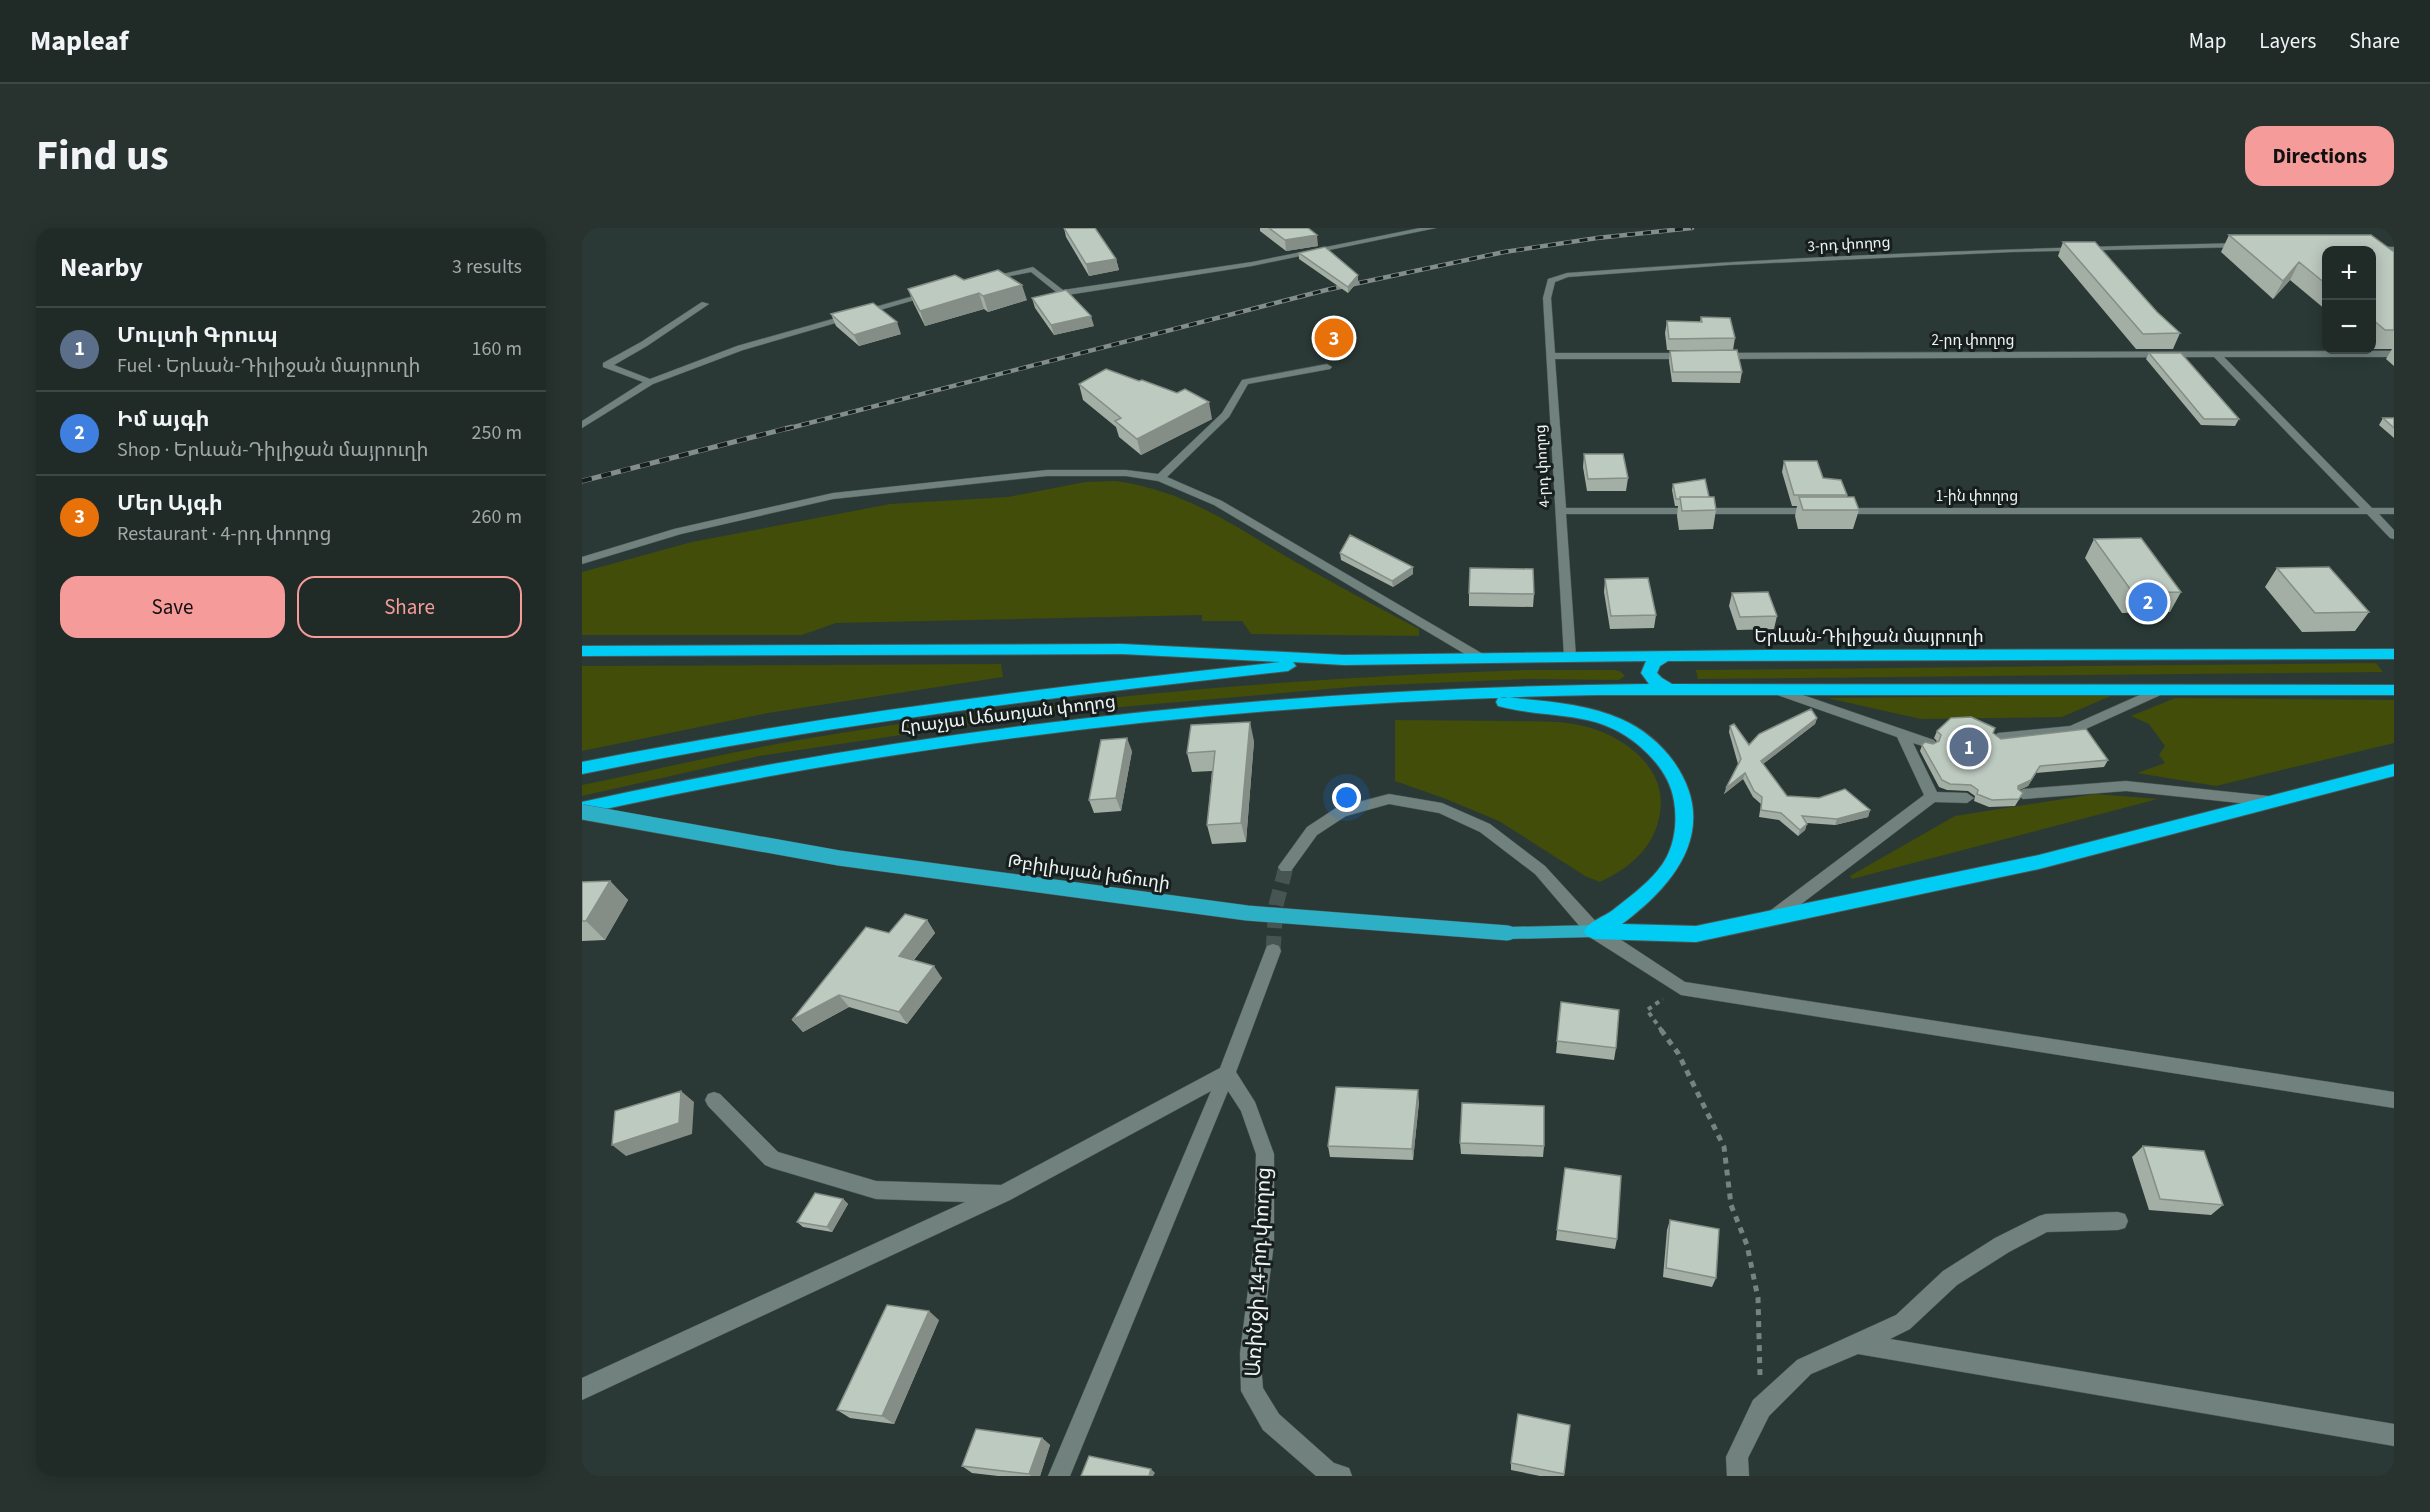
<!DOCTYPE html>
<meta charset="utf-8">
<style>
:root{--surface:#202b28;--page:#283330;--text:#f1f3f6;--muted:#a2a7a8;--line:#3d4745;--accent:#f59b99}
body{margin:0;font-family:"Source Sans 3","Noto Sans Armenian",sans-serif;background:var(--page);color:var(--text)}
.controls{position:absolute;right:18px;top:18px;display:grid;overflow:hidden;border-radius:12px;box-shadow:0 3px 15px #0003}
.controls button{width:54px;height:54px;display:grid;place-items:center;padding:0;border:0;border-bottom:2px solid var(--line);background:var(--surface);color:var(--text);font:30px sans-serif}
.you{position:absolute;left:765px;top:570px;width:21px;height:21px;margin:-15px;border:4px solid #fff;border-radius:50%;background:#1a73e8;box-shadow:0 0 0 9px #1a73e833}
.badge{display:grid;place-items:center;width:39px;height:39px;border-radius:50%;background:var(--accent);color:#fff;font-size:20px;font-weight:700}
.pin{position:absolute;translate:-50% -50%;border:3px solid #fff;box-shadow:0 2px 6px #0006}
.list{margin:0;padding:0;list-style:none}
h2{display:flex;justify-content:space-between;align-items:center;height:78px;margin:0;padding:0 24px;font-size:26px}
h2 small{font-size:20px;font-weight:400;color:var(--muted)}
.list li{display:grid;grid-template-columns:39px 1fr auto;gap:18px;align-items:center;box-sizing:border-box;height:84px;padding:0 24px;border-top:2px solid var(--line)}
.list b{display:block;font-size:22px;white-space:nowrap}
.list p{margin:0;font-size:20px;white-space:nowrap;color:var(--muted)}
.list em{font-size:20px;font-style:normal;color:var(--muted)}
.actions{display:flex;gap:12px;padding:18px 24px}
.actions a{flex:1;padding:14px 0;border:2px solid var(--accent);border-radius:18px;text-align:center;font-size:21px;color:var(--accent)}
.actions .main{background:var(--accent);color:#111}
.map{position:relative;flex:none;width:1812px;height:1248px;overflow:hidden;border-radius:18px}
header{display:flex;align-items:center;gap:36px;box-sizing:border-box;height:84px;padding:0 30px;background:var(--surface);border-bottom:2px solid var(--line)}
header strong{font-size:28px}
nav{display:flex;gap:33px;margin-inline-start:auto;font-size:21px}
.intro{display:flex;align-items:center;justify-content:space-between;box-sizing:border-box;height:144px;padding:0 36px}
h1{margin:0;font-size:42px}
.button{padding:15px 27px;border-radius:18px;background:var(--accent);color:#111;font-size:21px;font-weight:700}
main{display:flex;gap:36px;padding:0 36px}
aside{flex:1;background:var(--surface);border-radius:18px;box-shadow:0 3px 15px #0003}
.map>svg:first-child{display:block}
.green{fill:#414d08}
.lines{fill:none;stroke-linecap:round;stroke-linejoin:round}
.minor-tunnel{stroke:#475552;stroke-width:15;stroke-dasharray:15 8;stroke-linecap:butt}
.minor-casing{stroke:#4a5755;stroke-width:1}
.major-casing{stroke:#4a5755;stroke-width:1}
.highway-casing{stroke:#4a5755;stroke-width:2}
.path-far1{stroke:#778381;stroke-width:4;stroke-dasharray:4.5 4.5;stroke-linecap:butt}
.path{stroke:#778381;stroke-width:5;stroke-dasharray:6 6;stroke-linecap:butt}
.minor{fill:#70817e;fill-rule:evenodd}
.major{fill:#2dafc5;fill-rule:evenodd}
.highway{fill:#01cdf4;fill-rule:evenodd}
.rail-far1-casing{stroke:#828e8c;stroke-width:4.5}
.rail-casing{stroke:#828e8c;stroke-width:5}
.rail-far1{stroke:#171e1d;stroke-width:3;stroke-dasharray:8;stroke-linecap:butt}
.rail{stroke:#171e1d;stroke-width:4;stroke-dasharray:10;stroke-linecap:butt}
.major-bridge-casing{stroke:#4a5755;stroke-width:16;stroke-linecap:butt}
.major-bridge{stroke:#2dafc5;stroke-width:15}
.wall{fill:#a3aea5}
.shaded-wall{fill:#848d86}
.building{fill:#bdcac0;stroke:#848d86;stroke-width:1.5}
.labels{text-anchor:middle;stroke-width:6;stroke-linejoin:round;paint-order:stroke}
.far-street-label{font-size:15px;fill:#ebf4f3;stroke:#171e1d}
.street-label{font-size:18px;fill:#ebf4f3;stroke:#171e1d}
.near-street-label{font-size:21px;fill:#ebf4f3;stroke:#171e1d}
</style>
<header>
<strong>Mapleaf</strong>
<nav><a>Map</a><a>Layers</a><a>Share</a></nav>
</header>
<div class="intro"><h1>Find us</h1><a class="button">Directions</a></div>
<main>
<aside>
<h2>Nearby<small>3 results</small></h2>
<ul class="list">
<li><span class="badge" style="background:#5c6f8a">1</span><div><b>Մուլտի Գրուպ</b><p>Fuel · Երևան-Դիլիջան մայրուղի</p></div><em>160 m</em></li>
<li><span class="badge" style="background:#3f7fe0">2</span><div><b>Իմ այգի</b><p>Shop · Երևան-Դիլիջան մայրուղի</p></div><em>250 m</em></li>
<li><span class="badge" style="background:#e8710a">3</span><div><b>Մեր Այգի</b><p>Restaurant · 4-րդ փողոց</p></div><em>260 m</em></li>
</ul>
<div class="actions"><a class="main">Save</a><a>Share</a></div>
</aside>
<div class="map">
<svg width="1812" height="1248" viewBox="0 0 1812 1248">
<rect width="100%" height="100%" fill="#2a3936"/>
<path class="green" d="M534,253C605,263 652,298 712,333C753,356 795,379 837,401V408L669,406L660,393H620V387L254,395L220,407H0V344L110,314L308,276L426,269L503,254Z
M1794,435L1801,444L1116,451L1114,442Z
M419,436L421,449L186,485L0,523V438Z
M943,442H1032L1038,443L1043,448L1037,452L944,451L781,458L469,485L177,528L0,568V557C78,541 155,522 234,509C468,470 706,450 943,442Z
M1531,467L1480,489L1339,491L1245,470Z
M1593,470L1812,472V515L1634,558L1555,545L1583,535L1577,527L1583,518L1567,496L1549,488Z
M813,492C852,492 890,493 928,493C951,494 974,492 997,497C1038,505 1086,538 1078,585C1073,619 1048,640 1018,654L1003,648L917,593L864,571L813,553Z
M1513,566L1576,571L1270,651L1268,648L1373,588Z"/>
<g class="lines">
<path class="minor-tunnel" d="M691,723L694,677L704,639"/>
<g class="minor-casing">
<path id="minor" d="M838,0H854L670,38L479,68L449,44L403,53L399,51L451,39L481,62L670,34Z
M1661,15L1665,17L1664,19L1430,24L1146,37L986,49L973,54L969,70L973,125H1107L1112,128L1107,131H973L984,280H1233L1238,283L1233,286H984L994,429L988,433L982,429L961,70L966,51L985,45C1210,28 1435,20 1661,15Z
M1784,18L1812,19V23L1787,22H1784Z
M346,64L353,66L161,122L71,156L0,200V193L61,154L21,139V135L59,114L120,74L127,76L65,118L32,137L68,151L155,118Z
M1812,123V129H1642L1790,280H1812V286H1797L1812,302V311L1808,310L1785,286H1257L1252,283L1257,280H1778L1632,129L1137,131L1132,128L1137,125Z
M745,136L750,139L748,141L666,156L647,189L585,249L640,273L901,426L903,429L901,432H893L632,277L576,253L544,248H465L251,271L99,306L0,336V329L92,301L251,265L465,242H544L576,246L640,185L660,152Z
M1192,457L1352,512L1354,515L1352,518L1347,520L1331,515L1355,564L1385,565L1392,570L1385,575L1353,574L1197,693L1191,695L1185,693L1183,689L1185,685L1342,567L1315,509L1187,464L1185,461Z
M1578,458L1585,462L1583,465L1495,505L1416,515L1409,510L1416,505L1488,498Z
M1544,553L1686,568L1693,573L1686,578L1544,563L1441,571L1434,566L1441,561Z
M807,566L860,575L908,596L963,638L1018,698L1103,754L1812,864V880L1099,767L1006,708L953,646L898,604L857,585L807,576L764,588L735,607L709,643H699L696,639L699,635L725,599L754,580Z
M691,716L697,718L699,723L654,844L673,874L692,926V1015L678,1125L681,1160L697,1186L752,1235L767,1240L770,1248H734L681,1202L659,1163L658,1125L672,1015L674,926L659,883L646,863L488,1248H466L629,863L428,972L0,1172V1150L383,974L294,971L190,940L183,937L126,878L123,872L126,866L132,864L138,866L196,924L294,953L419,957L638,840L683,723L685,718Z
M1536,984L1543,986L1546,993L1543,1000L1536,1002L1465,1004L1427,1024L1375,1057L1328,1101L1308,1111L1812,1196V1218L1276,1126L1229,1146L1187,1188L1166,1230L1167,1248H1145L1144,1229L1171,1172L1215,1132L1314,1087L1361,1043L1413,1010L1457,988L1464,986Z"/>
</g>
<g class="major-casing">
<path id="major" d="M1012,697L1018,698L1020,703L1018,708L1012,709L926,711L920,710L918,705L920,700L926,699Z"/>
</g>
<g class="highway-casing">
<path id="highway" d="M540,416L762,427L1183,422L1812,421V431L1086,433L1078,438L1075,445L1080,450L1090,456L1812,457V467H1015C673,473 333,512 0,586V574C351,497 708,459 1067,456L1059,445L1064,433L762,437L711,434L714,438L706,443C469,469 234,498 0,546V534C231,488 465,459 699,434L540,426L0,428V418Z
M922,469C961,473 1003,475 1039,491C1060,500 1079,516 1092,534C1138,600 1094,656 1040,696L1114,698L1457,627L1812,536V548L1457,641L1114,714L1012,711L1005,708L1002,703C1007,693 1022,689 1031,682C1046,670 1064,657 1076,642C1092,623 1096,597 1092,573C1089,554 1079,539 1066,526C1020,479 972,493 916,478L914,474L916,470Z"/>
</g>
<path class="path-far1" d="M1080,803L1065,782L1081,771"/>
<path class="path" d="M1079,802L1096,825L1142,919L1149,977L1165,1017L1176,1070L1178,1147"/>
<use href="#minor" class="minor"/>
<use href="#major" class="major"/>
<use href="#highway" class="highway"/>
<g class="rail-far1-casing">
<path id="rail-far1" d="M204,201L744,62L922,24L1015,10L1110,0"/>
</g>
<g class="rail-casing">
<path id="rail" d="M0,253L210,199"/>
</g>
<use href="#rail-far1" class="rail-far1"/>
<use href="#rail" class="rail"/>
<g class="major-bridge-casing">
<path id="major-bridge" d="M0,584L257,630L665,685L926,705"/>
</g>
<use href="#major-bridge" class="major-bridge"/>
</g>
<path class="wall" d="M482,0H513L534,31L537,42L507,48L484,9Z
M678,0H726L736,18L704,23L678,3Z
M1647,7L1812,24V138L1804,131L1810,121H1791L1790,119V22H1744V82L1708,52L1691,71L1639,24Z
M1481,14L1575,84L1598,105L1591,121H1554L1476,28Z
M717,25L776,53L766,65L717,31Z
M382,52L445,72L406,84L402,81L343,98L332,76L326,61Z
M450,70L512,98L472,107L453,80Z
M249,86L319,106L277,118L254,98Z
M1119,89L1153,110L1151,122L1160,144L1158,155L1090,154L1087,133L1088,123L1146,122H1085L1083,105L1085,93L1118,94Z
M1567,125L1657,191L1653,198L1619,197L1564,131Z
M497,156L630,191L559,227L537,209L534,199L501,172Z
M1801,190H1812V210L1797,197Z
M1002,226L1046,250L1044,263H1005L1001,239Z
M1202,233L1241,250L1265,267V269L1277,282L1271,301H1216L1213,288L1215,278H1210L1200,244Z
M1091,256L1127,269L1134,282L1131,301L1097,302L1095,288L1096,278H1093L1090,262Z
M1512,311L1599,364L1588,384L1540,385L1503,330Z
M758,325L831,346L811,359L759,332Z
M1695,340L1787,384L1773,403L1720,404L1683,359Z
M1023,351L1074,387L1072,400L1028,401L1022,364Z
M887,365L952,366L951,379L887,378Z
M1150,365L1195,388L1192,401L1155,402L1147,378Z
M1235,490L1233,496L1181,536L1205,568L1288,582L1286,589L1253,597L1225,595L1223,602L1216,608L1197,592L1177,589L1179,576L1171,569L1161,551L1142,566L1156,536L1147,504L1148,498L1167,517Z
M1355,503L1411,505L1419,511L1526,532L1522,539L1454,545L1446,558L1437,562L1441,565L1433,578L1407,579L1392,573L1393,568L1386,563L1365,562L1357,559L1338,523L1340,517L1351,516L1355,513L1352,510Z
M672,513L664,614L630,616L625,597L630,543L610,544L605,525Z
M550,523L539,583L512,585L507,572Z
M28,653L46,672L23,712L0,713V654Z
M345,692L353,705L332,732L360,750L325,796L267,779L221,804L210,792L307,705Z
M979,774L1034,820L1032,832L974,825Z
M837,874L831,932L748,929L746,918Z
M878,915L962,918L961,929L879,926Z
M1561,918L1641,977L1629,987L1567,982L1550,929Z
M983,940L1035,1011L1033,1021L974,1012Z
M261,971L266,976L250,1004L221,999L215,994Z
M1088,992L1134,1050L1130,1059L1081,1049L1085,1002Z
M357,1092L312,1196L268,1190L255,1182Z
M988,1197L982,1248H958L929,1242V1235Z
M460,1210L468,1217L458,1248H416L390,1245L380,1238Z"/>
<path class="shaded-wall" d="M735,7L736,18L704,23L703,12Z
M534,31L537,42L507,48L504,36Z
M1717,34L1708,52L1691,71L1701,53Z
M776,47V53L766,65V59Z
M440,57L445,72L406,84L401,68Z
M397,65L402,81L343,98L338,83Z
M509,88L512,98L472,107L469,97Z
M315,94L319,106L277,118L272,107Z
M627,174L630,191L559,227L555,211Z
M831,339V346L811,359L810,353Z
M1235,490L1233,496L1177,539L1179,533Z
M668,494L672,513L664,614L659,595Z
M545,510L550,523L539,583L534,570Z
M1458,538L1446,558L1433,564L1436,558Z
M1163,545L1161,551L1142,566L1144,560Z
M1288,582L1286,589L1253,597L1255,591Z
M1225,596L1223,602L1216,608L1218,602Z
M28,653L46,672L23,712L4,693Z
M345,692L353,705L325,740L317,728Z
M352,738L360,750L325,796L317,784Z
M257,767L267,779L221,804L210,792Z
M836,862L837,874L831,932L830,921Z
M99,863L112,874L110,906L44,928L30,917Z
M261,971L266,976L250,1004L245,999Z
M347,1083L357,1092L312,1196L300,1188Z
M460,1210L468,1217L458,1248H449L447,1246Z
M569,1241L573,1245L571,1248H567Z"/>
<path class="building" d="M482,0H513L534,31L504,36Z
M687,0H726L735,7L703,12Z
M1647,7H1789L1812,24V102H1803L1790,91V22H1744V56L1717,34L1701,53Z
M1481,14H1513L1575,84L1598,105L1561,106Z
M743,19L776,47L766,59L717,25Z
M416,42L440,57L401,68L397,65L338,83L326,61L373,47L382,52Z
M484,62L509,88L469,97L450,70Z
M291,75L315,94L272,107L249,86Z
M1119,89L1148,90L1153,110L1087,111L1085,93L1120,94Z
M1155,122L1160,144H1091L1088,123Z
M1567,125H1599L1657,191H1622Z
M524,141L557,153L560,152L595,165L603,161L627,174L555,211L533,193L539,190L497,156Z
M1801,190H1812V200Z
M1002,226H1041L1046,250L1006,251Z
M1202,233H1235L1241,250L1259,252L1265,267H1212Z
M1123,251L1127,269H1098V271H1094L1091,256Z
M1098,269H1132L1134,282L1100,283Z
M1217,269H1272L1277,282H1221Z
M768,307L831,339L810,353L758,325Z
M1559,310L1599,364L1551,365L1512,311Z
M1747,339L1787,384L1733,385L1695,340Z
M888,340L951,341L952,366L887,365Z
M1066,350L1074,387L1029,388L1023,351Z
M1186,364L1195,388L1158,389L1150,365Z
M1229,481L1235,490L1179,533L1205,568L1237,570L1263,561L1288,582L1255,591L1220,588L1225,596L1218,602L1199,585L1179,582L1180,569L1172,563L1163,545L1144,560L1159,531L1148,498L1152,496L1167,517L1177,506Z
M1389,489L1413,500L1411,505L1419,511L1504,501L1526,532L1458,538L1449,552L1436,558V561L1441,565L1437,571L1410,572L1395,566L1396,562L1389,557L1368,556L1360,552L1340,517L1343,514L1351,516L1357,513L1359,507L1355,503L1369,490Z
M668,494L659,595L625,597L633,523L605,525L609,497Z
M545,510L534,570L507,572L519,512Z
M28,653L4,693H0V654Z
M323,686L345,692L317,728L352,738L317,784L257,767L210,792L284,699L307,705Z
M979,774L1037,782L1034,820L975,813Z
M754,859L836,862L830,921L746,918Z
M99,863L97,895L30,917L33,883Z
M880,875L962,878V918L878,915Z
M1561,918L1622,923L1641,977L1578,971Z
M983,940L1039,948L1035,1011L975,1002Z
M233,965L261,971L245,999L215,994Z
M1088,992L1137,1001L1134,1050L1084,1040Z
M305,1077L347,1083L300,1188L255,1182Z
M936,1186L988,1197L982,1246L929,1235Z
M394,1201L460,1210L447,1246L380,1238Z
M507,1228L569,1241L567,1248H499Z"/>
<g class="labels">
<g class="far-street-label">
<text transform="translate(1267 16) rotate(-3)" y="5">3-րդ փողոց</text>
<text x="1391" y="117">2-րդ փողոց</text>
<text transform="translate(960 238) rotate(-93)" y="5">4-րդ փողոց</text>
<text x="1395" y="273">1-ին փողոց</text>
</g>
<g class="street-label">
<text x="1287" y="414">Երևան-Դիլիջան մայրուղի</text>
<text transform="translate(426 486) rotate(-7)" y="6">Հրաչյա Աճառյան փողոց</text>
<text transform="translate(507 644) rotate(8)" y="6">Թբիլիսյան խճուղի</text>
</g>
<g class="near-street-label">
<text transform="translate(676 1044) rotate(-87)" y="7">Առինջի 14-րդ փողոց</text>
</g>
</g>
</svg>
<div class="controls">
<button>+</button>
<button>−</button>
</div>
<div class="you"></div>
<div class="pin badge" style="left:1387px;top:519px;background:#5c6f8a">1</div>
<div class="pin badge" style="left:1566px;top:374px;background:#3f7fe0">2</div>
<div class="pin badge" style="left:752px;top:110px;background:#e8710a">3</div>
</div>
</main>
